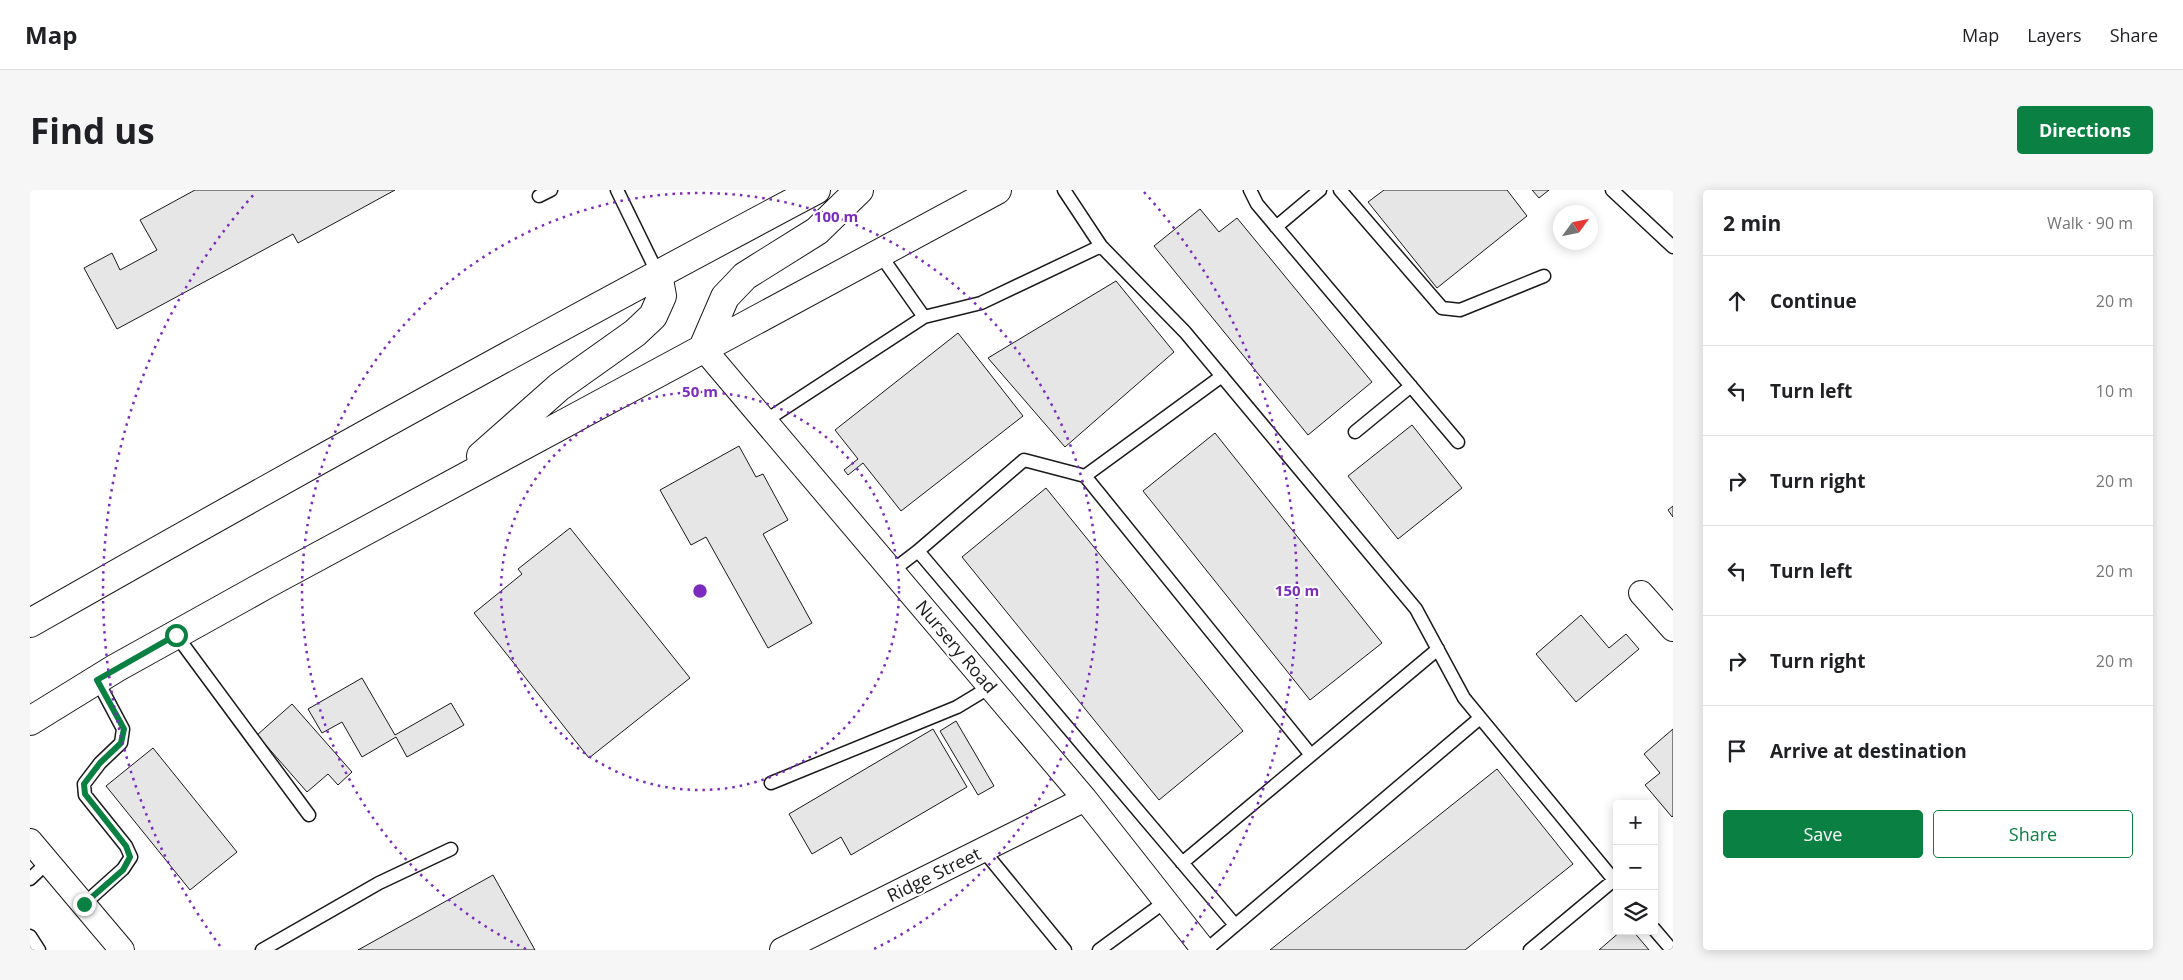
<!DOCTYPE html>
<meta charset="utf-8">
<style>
:root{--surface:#fff;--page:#f6f6f6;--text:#202124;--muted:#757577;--line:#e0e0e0;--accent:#0b8043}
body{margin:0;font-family:"Open Sans",sans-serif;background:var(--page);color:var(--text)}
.controls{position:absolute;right:15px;bottom:15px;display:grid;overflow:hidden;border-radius:5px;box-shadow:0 2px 12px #0003}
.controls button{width:45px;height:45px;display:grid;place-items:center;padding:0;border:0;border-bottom:1px solid var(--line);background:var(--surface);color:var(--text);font:25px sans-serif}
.compass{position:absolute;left:1523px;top:15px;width:45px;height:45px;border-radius:50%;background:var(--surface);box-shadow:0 2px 12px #0003;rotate:57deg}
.stop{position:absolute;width:15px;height:15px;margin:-11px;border:4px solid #0b8043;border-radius:50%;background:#fff}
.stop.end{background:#0b8043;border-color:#fff;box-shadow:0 1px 5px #0008}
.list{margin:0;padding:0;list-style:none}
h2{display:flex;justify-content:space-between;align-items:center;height:65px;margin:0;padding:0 20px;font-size:21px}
h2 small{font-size:16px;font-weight:400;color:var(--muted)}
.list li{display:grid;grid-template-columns:32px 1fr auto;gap:15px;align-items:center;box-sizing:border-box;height:90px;padding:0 20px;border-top:1px solid var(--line)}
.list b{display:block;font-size:19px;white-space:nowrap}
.list em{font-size:16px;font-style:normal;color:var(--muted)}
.actions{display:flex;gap:10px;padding:15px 20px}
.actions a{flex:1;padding:11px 0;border:1px solid var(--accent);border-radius:5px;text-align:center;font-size:18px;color:var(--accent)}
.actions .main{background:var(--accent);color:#fff}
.icon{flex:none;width:28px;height:28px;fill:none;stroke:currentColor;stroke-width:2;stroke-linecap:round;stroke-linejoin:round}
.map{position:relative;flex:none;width:1643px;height:760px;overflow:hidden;border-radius:5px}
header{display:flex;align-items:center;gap:30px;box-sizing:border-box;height:70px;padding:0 25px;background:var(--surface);border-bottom:1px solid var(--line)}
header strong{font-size:24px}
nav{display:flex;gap:28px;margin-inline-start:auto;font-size:18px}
.intro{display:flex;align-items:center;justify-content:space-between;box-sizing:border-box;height:120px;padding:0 30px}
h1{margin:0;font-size:35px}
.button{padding:12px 22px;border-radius:5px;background:var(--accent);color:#fff;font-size:18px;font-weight:700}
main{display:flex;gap:30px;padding:0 30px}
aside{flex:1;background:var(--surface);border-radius:5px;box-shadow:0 2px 12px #0003}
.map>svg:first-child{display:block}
.building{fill:#e6e6e6;stroke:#1a1a1a}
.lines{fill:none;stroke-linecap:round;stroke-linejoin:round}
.lane-casing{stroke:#1a1a1a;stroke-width:15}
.street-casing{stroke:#1a1a1a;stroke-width:26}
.primary-casing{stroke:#1a1a1a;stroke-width:30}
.lane{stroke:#fff;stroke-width:12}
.street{stroke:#fff;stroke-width:24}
.primary{stroke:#fff;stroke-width:28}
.route{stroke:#0b8043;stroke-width:6}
.ring{fill:none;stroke:#7b2cbf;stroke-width:2.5;stroke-dasharray:2.5 5}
.labels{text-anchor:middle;stroke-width:4;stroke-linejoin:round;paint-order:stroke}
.street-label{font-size:18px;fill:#1a1a1a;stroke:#fff}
.centre{fill:#7b2cbf;stroke:#fff;stroke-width:2.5}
.ring-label{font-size:15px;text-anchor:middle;font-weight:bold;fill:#7b2cbf;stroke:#fff;stroke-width:4;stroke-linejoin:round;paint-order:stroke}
</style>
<header>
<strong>Map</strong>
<nav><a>Map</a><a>Layers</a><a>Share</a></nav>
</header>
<div class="intro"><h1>Find us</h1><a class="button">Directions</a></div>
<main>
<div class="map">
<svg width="1643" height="760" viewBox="0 0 1643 760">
<rect width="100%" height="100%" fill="#fff"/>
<path class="building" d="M165,0H365L268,53L263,44L87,139L54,78L82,63L90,80L127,60L110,30Z
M1354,0H1477L1497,26L1407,98L1338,12Z
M1502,0H1519L1509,8Z
M1170,19L1189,42L1207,28L1342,192L1278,245L1124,56Z
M1086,91L1144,162L1035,257L958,168Z
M928,143L993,226L871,321L833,273L818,285L814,280L828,269L805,240Z
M1382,235L1432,298L1368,349L1318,286Z
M1185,243L1352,453L1280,510L1113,301Z
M709,256L726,287L733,284L758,330L733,344L782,433L738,458L676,347L661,355L630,300Z
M1016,298L1213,541L1129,610L932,367Z
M1643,316V327L1638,320Z
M540,338L660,488L559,568L444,423L492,384L488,379Z
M1551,425L1579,458L1596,444L1609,459L1546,512L1506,464Z
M332,488L365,545L421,513L434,535L377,567L366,547L332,567L312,532L292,543L278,519Z
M262,514L322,582L308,595L298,584L277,602L227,545Z
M926,531L964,596L948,605L910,541Z
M903,539L937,597L821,665L811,647L782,664L759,624Z
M1643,539V626L1642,627L1615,595L1630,583L1614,564Z
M123,558L207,662L160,700L76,596Z
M1467,579L1543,674L1435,760H1240Z
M463,685L505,760H328Z
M1591,741H1603L1619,760H1569Z"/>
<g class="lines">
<g class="lane-casing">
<path id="lane" d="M587,0L628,84
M1034,0L1071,56L1155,142L1386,419L1434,508L1584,690L1500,760
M1220,0L1227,14L1428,252
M1310,0L1412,118L1430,120L1514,86
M1582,0L1643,57
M509,6L521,0
M1246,37L1290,0
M894,127L951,113L1071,56
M1192,186L1055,286L994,270L888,361L1205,735
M735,231L894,127L849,63
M1325,242L1381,196
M1055,286L1281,565
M862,381L888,361
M146,445L279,625
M741,593L927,517L960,497
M953,660L1035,760
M1152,673L1408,459
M0,689L18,672
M54,714L93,679L101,667L96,656L55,605L54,594L70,573L91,553L93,539L67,490
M1624,739L1642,760
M0,746L9,760
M232,760L349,693L421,659
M1069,760L1136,711
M1176,760L1450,528"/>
</g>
<g class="street-casing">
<path id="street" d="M673,158L1055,609L1174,760
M1611,403L1643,439
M0,651L92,760
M752,760L1055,609"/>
</g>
<g class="primary-casing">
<path id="primary" d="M673,158L695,107L715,86L787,41L829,0
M451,266L529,197L605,143L623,126L632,106L628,84
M0,433C260,285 522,140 786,0
M0,531L86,478L237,394L967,0"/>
</g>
<use href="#lane" class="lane"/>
<use href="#street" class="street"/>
<use href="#primary" class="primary"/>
</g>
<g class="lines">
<path class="route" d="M54,714L93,680L100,667L96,656L55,604L54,594L70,573L91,553L94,539L67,490L146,445"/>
</g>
<g class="ring">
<circle cx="670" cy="401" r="199"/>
<path d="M496 759A398 398 0 1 1 844 759"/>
<path d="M190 756A597 597 0 0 1 226 2M1114 2A597 597 0 0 1 1150 756"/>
</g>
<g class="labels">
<g class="street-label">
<text transform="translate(926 457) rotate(50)" y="6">Nursery Road</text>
<text transform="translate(904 685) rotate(-26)" y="6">Ridge Street</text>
</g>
</g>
<circle cx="670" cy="401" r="8" class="centre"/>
<g class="ring-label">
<text x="806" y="32">100 m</text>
<text x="670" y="207">50 m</text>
<text x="1267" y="406">150 m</text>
</g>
</svg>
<div class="controls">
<button>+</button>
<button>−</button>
<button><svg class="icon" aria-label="layers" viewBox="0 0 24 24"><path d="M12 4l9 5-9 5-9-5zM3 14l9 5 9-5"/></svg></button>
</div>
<svg class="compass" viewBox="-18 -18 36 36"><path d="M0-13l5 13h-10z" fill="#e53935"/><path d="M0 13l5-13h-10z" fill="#757577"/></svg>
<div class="stop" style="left:146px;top:445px"></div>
<div class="stop end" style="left:54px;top:714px"></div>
</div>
<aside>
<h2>2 min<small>Walk · 90 m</small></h2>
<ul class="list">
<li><svg class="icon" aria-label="ahead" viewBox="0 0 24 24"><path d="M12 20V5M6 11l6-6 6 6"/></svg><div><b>Continue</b></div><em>20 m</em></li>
<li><svg class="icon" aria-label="left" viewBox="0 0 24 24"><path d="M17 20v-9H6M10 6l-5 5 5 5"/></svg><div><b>Turn left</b></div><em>10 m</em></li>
<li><svg class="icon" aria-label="right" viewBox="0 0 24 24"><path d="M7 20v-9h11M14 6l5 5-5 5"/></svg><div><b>Turn right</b></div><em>20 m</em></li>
<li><svg class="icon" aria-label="left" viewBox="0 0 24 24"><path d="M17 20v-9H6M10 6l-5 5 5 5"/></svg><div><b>Turn left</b></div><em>20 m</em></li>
<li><svg class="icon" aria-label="right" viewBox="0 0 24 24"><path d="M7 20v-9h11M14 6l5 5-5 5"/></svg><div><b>Turn right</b></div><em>20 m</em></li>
<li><svg class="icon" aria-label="arrive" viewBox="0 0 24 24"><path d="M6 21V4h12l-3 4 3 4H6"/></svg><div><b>Arrive at destination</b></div></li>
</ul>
<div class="actions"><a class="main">Save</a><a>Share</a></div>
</aside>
</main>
